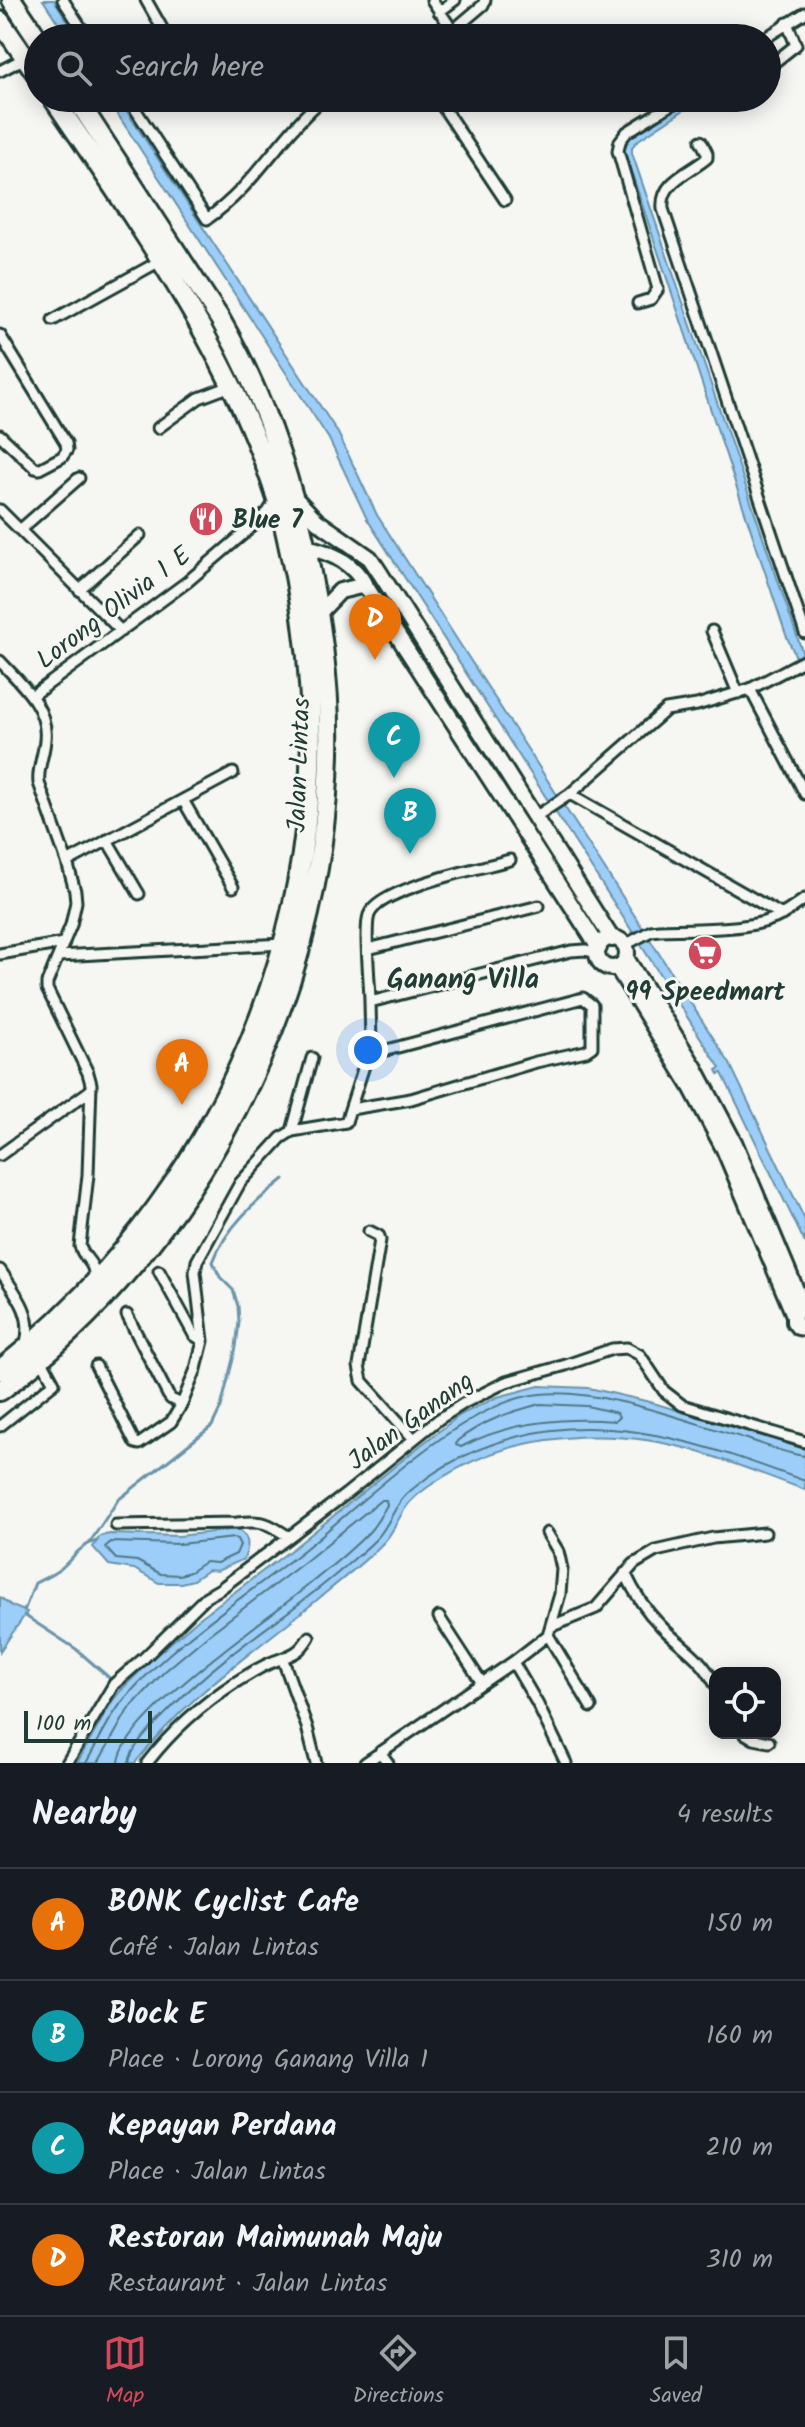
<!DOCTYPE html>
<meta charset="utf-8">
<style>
:root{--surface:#171b24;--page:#20242c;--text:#f1f3f6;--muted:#9ea1a6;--line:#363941;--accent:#d1495b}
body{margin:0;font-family:Kalam,sans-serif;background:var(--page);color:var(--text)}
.controls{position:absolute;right:24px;bottom:24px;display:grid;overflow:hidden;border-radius:16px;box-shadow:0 4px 20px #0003}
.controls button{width:72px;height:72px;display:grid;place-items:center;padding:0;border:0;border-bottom:2px solid var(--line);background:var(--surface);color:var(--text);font:40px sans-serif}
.scale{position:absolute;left:24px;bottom:20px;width:128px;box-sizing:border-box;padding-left:8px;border:4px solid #1f3d34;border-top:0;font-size:22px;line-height:28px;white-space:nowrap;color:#1f3d34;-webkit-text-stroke:6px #f6f6f2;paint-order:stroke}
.you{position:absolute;left:368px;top:1050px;width:28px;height:28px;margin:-20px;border:6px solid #fff;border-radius:50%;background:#1a73e8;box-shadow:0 0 0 12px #1a73e833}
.badge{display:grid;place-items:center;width:52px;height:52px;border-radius:50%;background:var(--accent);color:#fff;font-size:26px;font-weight:700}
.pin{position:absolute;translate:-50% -66px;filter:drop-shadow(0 2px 4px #0008)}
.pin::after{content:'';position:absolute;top:42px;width:28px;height:24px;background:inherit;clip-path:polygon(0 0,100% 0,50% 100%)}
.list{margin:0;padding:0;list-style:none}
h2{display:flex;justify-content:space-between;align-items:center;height:104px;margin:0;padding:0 32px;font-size:34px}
h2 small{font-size:26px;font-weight:400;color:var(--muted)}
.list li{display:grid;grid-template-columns:52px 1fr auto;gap:24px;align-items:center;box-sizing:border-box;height:112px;padding:0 32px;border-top:2px solid var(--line)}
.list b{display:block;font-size:30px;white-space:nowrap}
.list p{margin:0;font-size:26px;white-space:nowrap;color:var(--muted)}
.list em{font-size:26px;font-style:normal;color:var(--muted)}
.icon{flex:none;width:44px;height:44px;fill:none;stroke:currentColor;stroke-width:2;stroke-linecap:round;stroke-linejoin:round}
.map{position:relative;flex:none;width:805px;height:1763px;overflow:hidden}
.search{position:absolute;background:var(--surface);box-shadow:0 4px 20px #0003;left:24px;right:24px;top:24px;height:88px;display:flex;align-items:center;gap:20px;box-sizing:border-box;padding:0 28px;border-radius:44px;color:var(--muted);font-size:30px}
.sheet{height:552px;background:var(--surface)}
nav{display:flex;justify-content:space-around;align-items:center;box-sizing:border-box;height:112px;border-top:2px solid var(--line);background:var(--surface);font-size:22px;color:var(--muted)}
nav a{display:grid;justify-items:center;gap:4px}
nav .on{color:var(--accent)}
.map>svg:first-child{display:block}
.water{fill:#9ccef9;stroke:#6a94aa;stroke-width:2}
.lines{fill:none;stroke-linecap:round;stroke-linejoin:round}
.shore{stroke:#517783;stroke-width:2}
.stream{stroke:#6a94aa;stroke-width:3}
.street-casing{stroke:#1f3d34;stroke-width:15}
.secondary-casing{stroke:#1f3d34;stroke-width:20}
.highway-casing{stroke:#1f3d34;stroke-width:24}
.street{stroke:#f6f6f2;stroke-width:9}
.secondary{stroke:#f6f6f2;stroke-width:14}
.highway{stroke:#f6f6f2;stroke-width:18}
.labels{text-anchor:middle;stroke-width:6;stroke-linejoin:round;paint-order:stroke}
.poi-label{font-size:26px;font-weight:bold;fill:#1f3d34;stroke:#f6f6f2;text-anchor:start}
.street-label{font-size:26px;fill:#1f3d34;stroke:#f6f6f2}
.neighbourhood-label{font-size:28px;font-weight:bold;fill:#1f3d34;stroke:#f6f6f2}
</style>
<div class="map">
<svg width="805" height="1763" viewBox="0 0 805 1763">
<rect width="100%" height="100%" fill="#f6f6f2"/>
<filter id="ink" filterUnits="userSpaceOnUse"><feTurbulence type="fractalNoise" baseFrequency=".0125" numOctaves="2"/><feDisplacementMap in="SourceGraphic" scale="16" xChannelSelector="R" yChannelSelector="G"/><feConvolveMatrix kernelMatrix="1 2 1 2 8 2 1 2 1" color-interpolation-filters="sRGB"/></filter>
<g filter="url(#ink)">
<path class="water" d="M43,0H54L79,38H68Z
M107,98H118L338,433L377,515L730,1064L805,1220V1243L722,1073L719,1074L717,1070L720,1068L367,519L329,439Z
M688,98H702L637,141L632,147V153L805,660V677L786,635L624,150L627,141L634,133Z
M539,1386L589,1388L650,1402L805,1449V1490C771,1477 737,1464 702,1453C615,1426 511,1430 434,1483C426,1488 417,1495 410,1502C399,1514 395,1531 384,1542C367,1560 347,1575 329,1590C260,1648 191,1691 135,1763H77L113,1700L122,1689L152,1659L197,1620L295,1547L421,1445L460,1415L497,1397Z
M238,1529C250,1537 249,1546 244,1559L217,1571L208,1570L193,1580L181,1583H159L134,1569L109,1565L93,1547L100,1536L110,1534L179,1536Z
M0,1597L12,1606L27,1612L0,1651Z"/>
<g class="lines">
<path class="shore" d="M540,1404L587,1406L617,1413L619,1417L615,1421C563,1417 508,1422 461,1447L456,1445L457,1441C482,1421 510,1412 540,1404Z
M234,1538L237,1539L240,1545L236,1554L217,1563L205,1562L190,1572L179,1575L161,1574L137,1561L116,1559L105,1547L111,1542L179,1544Z
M86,1763C99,1741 110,1715 127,1696C177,1639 242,1599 300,1553C361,1505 463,1401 540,1394C603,1388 686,1421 747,1439C766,1445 786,1454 805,1456
M98,1763L128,1710L164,1672L208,1635L306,1561L381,1500H386L387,1505C382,1514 377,1523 370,1531C346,1556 317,1578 291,1599C255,1627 121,1721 119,1763
M129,1763C131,1744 164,1716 177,1702C228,1650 293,1613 347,1565C357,1556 369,1547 378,1537C389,1525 394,1507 405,1496C411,1489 421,1483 428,1477C454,1459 486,1445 516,1437C614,1410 714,1448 805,1481"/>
<path class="stream" d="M90,1542L118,1500L212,1426L221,1407L236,1347L239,1322L238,1306L233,1290L220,1277L213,1262C226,1227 255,1202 284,1179
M24,1611L35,1583C43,1579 52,1575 59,1570C72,1560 79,1545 97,1541
M24,1615L76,1649L122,1689"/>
<g class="street-casing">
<path id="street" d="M63,0L88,38
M146,0L163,30
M432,0L453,31
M439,12L455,0
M444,38L483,5L485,0
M765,38L805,13
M767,68L796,45L787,23
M0,71L25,58
M128,98L207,219C254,187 281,134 324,98
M437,98L505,200
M701,141L707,153V158C690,173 660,181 663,209L805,633
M638,303L651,299L658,289L618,151L620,141L627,132L682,98
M53,320L160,261
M0,335L66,443L67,450L62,457L39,469L35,468L0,435
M158,428L199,398L223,389L231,384
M0,510L121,631
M20,530L79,478
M79,590L140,535
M712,631L738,693
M0,661C20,683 49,707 45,740C44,755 37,769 39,783L67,862L75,891L76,902L71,925L47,983V989L88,1073L91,1084L88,1175L80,1246C84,1261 96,1260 94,1281
M750,689L805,794
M32,696L187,582L248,530L268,512L275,501
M570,794L782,915
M183,800L233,887
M535,817L570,794L666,710L697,705L750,689L805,660
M107,840L139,894
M67,862L233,773
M625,945L651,931L659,930C690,929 738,930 767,921C782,917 793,907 805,899
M368,949L539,906
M0,954L64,943
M59,956L283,944
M370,1002C370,984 364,930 369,915C379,888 482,868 510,860
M351,1109L411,1099L536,1062L586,1051L592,1047V1005L583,998L368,1055
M292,1131L312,1058
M0,1155L91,1090
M369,1231L379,1236L380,1240L359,1366L362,1381L414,1439
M0,1270C15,1293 34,1314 26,1342
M159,1271L194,1335L203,1341
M127,1315L168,1395L171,1399L182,1404
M96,1366L135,1443L139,1444L171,1422L182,1404L196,1369L203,1341L195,1272L197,1261L240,1183L281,1138L292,1131L346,1122L371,1044L370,1002L571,951L585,950L598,953
M0,1426L54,1383L41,1359
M116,1525L237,1523C263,1520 268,1523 289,1537
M625,1573C634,1592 645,1610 660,1625C681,1647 700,1655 715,1684
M439,1617L482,1683
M552,1626L596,1608L634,1564L656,1551L713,1538L765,1533
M548,1635L591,1707
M283,1660L307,1727L316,1763
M513,1662L537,1703L566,1763
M744,1733L754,1739L769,1742
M380,1752L388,1763
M67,1763L114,1684L143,1659L206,1597L220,1589L346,1494L439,1419L466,1402L506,1382L566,1365L612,1349L627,1348L640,1355L664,1391L682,1405L805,1442
M147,1763C171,1732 202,1704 236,1682C248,1675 261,1666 275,1661C291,1655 299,1654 309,1637
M365,1763L513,1662L548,1635L560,1594L562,1569L558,1551L547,1533"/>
</g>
<g class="secondary-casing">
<path id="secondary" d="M295,498L317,521L370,558L380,573L612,939
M306,547C330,552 353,562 365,585
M319,613L340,591L365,585L599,948
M597 953a15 15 0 1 1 30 0a15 15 0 1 1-30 0Z
M626,958L695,1068L735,1144L804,1309
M617,967L691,1087L724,1149L794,1315
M798,1310L794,1315V1322L798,1327L805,1328"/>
</g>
<g class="highway-casing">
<path id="highway" d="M12,0L38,39
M0,21L38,76
M0,1370C241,1179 355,878 295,576C289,550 285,524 277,499C231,352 138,224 53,98
M0,1391C197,1244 324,1001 329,753C331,683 320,613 305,544C287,465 261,390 220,319L76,98"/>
</g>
<use href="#street" class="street"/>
<use href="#secondary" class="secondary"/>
<use href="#highway" class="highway"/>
</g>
</g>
<defs>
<g id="restaurant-disc" transform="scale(1.8)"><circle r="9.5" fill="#d1495b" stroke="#f6f6f2"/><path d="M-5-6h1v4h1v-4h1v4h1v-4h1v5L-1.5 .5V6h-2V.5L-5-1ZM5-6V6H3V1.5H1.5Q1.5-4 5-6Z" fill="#fff"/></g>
<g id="supermarket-disc" transform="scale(1.8)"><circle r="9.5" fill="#d1495b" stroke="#f6f6f2"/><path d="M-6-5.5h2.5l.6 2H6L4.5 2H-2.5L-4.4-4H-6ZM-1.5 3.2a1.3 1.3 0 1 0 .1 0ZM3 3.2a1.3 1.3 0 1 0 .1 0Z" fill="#fff"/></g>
</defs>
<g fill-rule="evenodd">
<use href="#restaurant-disc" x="206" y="519"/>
<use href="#supermarket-disc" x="705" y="953"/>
</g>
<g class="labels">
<g class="poi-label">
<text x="232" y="528">Blue 7</text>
<text x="705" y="1000" text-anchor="middle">99 Speedmart</text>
</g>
<g class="street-label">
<text transform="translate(113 607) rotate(-37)" y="9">Lorong Olivia 1 E</text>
<text transform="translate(298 765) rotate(-88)" y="9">Jalan Lintas</text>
<text transform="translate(410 1420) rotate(-36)" y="9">Jalan Ganang</text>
</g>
<g class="neighbourhood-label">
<text x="463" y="988">Ganang Villa</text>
</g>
</g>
</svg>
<div class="controls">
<button><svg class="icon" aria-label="locate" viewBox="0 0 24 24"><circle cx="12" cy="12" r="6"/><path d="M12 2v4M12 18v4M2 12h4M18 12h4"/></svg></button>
</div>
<div class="scale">100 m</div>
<div class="you"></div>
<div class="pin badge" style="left:182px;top:1105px;background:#e8710a">A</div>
<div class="pin badge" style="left:410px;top:854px;background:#0f9aa8">B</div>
<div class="pin badge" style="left:394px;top:778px;background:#0f9aa8">C</div>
<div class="pin badge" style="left:375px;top:660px;background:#e8710a">D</div>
<div class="search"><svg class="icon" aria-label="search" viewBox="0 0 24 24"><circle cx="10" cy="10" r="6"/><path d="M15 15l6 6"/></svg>Search here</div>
</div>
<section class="sheet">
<h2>Nearby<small>4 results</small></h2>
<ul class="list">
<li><span class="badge" style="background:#e8710a">A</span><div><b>BONK Cyclist Cafe</b><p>Café · Jalan Lintas</p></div><em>150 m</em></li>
<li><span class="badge" style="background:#0f9aa8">B</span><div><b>Block E</b><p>Place · Lorong Ganang Villa 1</p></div><em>160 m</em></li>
<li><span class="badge" style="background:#0f9aa8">C</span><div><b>Kepayan Perdana</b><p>Place · Jalan Lintas</p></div><em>210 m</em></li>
<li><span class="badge" style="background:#e8710a">D</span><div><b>Restoran Maimunah Maju</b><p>Restaurant · Jalan Lintas</p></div><em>310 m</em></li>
</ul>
</section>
<nav>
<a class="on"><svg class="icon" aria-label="map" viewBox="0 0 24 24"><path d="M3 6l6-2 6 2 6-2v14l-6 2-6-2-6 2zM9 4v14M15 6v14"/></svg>Map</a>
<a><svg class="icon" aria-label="directions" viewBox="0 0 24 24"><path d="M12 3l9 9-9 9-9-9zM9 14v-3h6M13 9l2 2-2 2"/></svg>Directions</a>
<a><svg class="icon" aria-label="saved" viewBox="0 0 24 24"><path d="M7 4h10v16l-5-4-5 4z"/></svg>Saved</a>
</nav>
